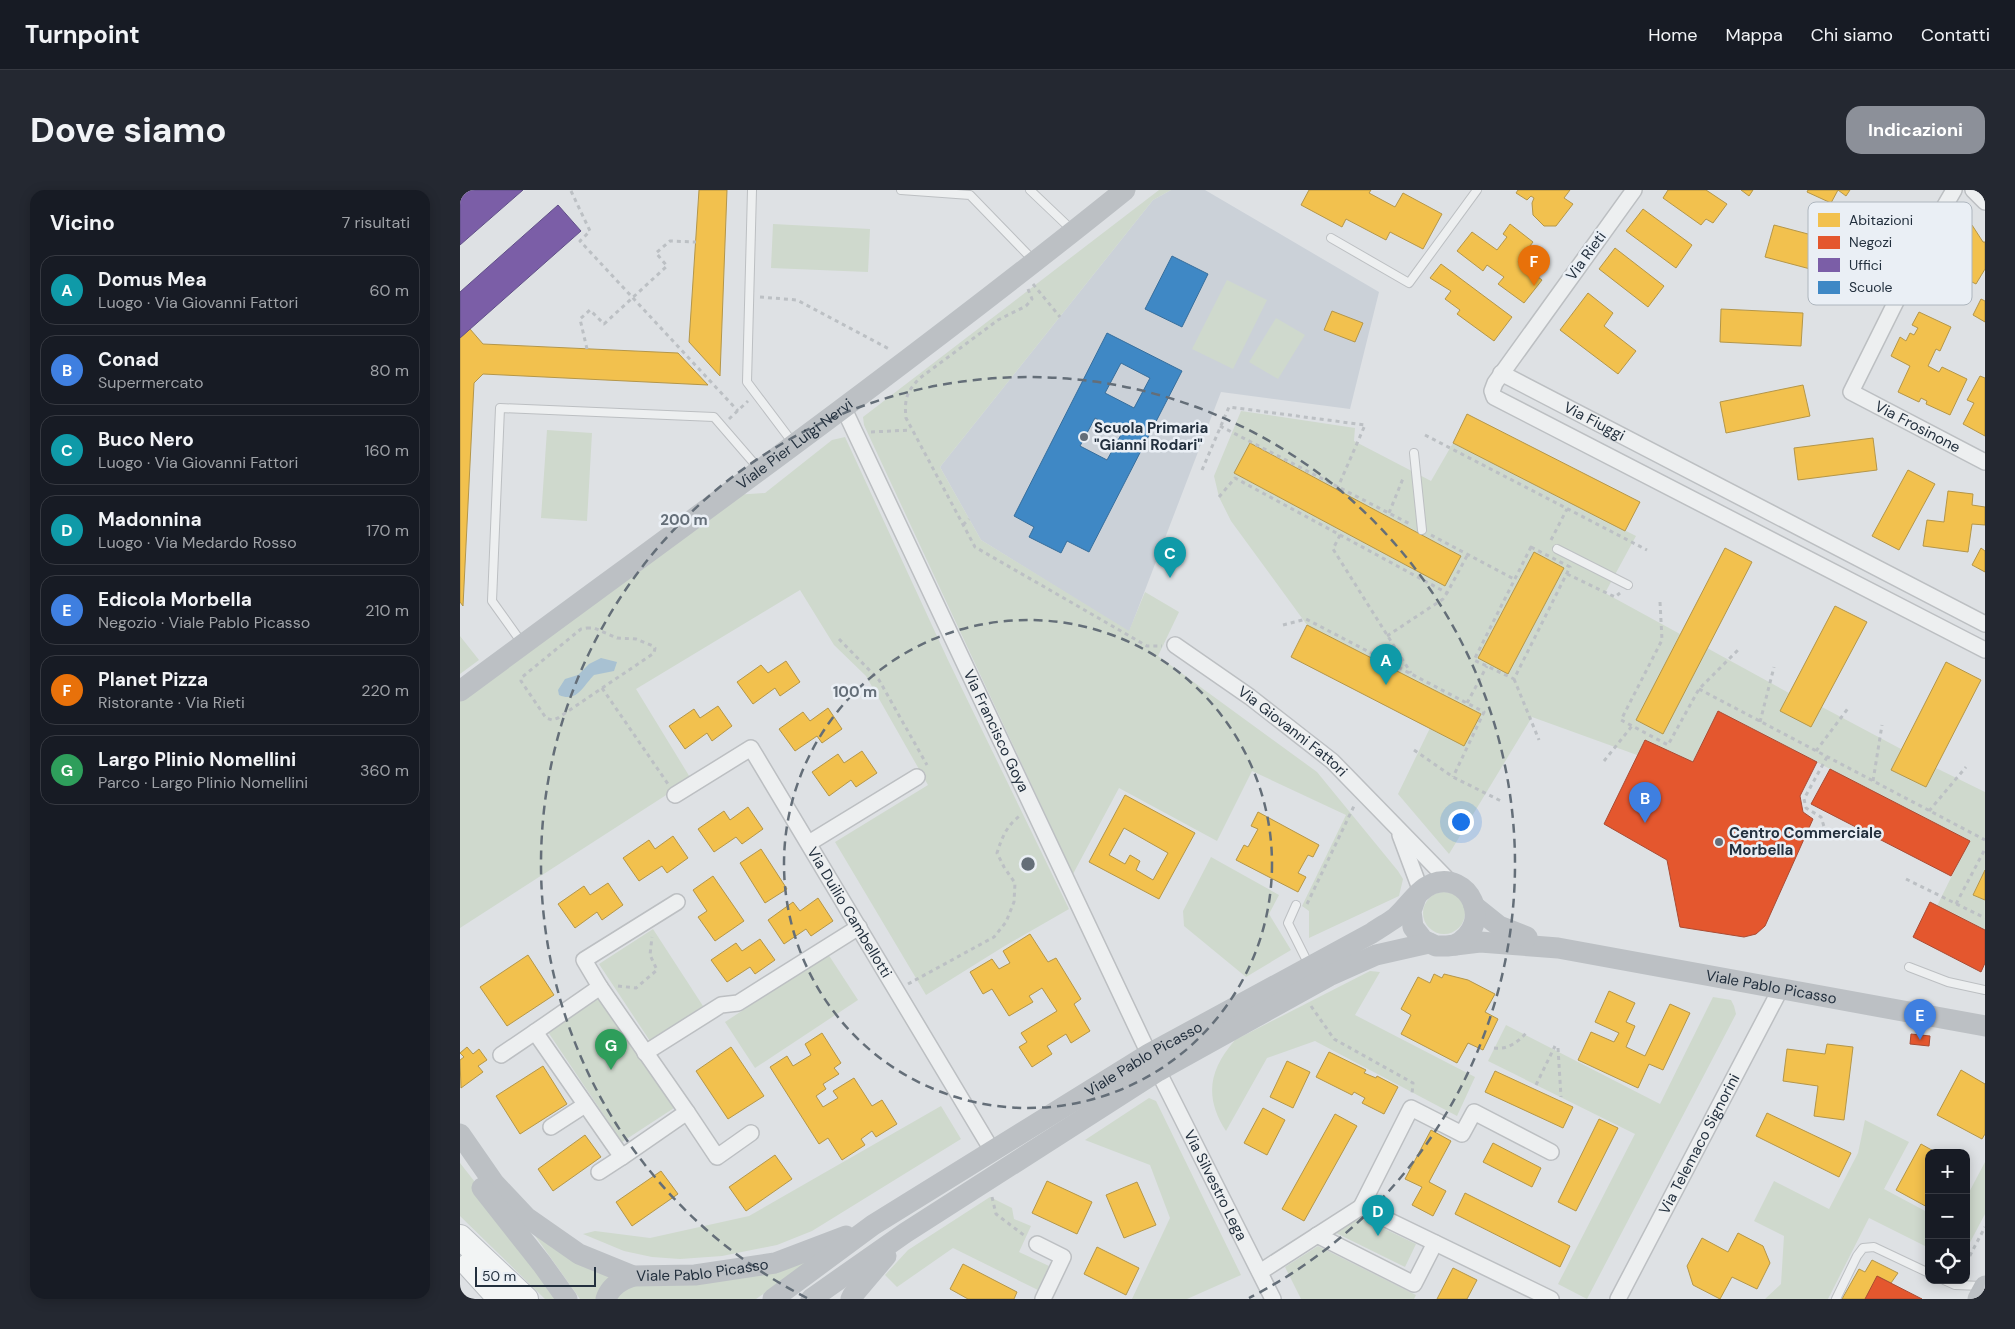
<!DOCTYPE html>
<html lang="it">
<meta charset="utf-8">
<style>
:root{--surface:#171b24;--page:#242831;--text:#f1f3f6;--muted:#9ea1a6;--line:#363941;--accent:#8c9099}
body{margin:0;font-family:"DM Sans",sans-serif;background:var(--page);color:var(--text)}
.controls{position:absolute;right:15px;bottom:15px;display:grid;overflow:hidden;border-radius:10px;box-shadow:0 2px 12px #0003}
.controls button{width:45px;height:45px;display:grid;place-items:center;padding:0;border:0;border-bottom:1px solid var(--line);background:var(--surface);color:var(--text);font:25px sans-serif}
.scale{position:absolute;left:15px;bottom:12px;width:121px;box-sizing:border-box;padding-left:5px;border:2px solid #23303e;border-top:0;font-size:14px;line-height:18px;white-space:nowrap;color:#23303e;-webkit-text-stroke:4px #eaeff5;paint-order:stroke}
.you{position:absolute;left:1000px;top:631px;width:18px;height:18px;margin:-12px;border:4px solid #fff;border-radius:50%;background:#1a73e8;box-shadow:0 0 0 8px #1a73e833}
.badge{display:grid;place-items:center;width:32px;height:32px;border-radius:50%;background:var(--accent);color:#fff;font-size:16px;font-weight:700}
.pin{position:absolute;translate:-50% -41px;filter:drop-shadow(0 1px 2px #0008)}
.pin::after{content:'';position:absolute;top:26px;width:18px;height:15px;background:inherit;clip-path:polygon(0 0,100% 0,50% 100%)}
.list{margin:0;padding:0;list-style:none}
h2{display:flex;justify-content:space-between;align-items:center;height:65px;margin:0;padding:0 20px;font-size:21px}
h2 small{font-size:16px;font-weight:400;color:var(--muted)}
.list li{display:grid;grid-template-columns:32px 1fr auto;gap:15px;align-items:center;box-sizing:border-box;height:70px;margin:0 10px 10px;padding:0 10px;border:1px solid var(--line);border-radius:15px}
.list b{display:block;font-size:19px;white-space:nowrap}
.list p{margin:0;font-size:16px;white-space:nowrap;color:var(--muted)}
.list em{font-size:16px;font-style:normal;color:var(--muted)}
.icon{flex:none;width:28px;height:28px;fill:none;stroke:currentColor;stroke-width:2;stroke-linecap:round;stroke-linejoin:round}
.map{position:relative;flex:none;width:1525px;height:1109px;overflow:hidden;border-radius:15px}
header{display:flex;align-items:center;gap:30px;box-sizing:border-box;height:70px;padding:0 25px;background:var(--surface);border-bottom:1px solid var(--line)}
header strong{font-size:24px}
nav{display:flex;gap:28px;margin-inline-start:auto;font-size:18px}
.intro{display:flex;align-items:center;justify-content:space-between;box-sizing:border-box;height:120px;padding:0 30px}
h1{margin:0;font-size:35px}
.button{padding:12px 22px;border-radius:15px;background:var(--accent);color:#fff;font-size:18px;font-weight:700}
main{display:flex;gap:30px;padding:0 30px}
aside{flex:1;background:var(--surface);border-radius:15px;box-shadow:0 2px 12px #0003}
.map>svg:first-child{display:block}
.built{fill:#cbd1d8}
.green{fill:#cfd9cd;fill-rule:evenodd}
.water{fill:#a8c1d2}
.homes{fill:#f2c14e;stroke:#b49649;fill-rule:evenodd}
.shops{fill:#e4572e;stroke:#aa4b33}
.offices{fill:#7b5ea7;stroke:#615088}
.schools{fill:#3f88c5;stroke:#376e9c;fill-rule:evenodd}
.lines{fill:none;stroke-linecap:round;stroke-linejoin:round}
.lane-casing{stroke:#bcbfc2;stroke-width:10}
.street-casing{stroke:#bcbfc2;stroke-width:18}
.primary-casing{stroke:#babec2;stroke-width:26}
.path{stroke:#bcc0c4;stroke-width:3;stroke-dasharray:4 4;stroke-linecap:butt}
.lane{stroke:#edeff0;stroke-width:8}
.street{stroke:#edeff0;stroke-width:15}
.secondary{stroke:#bcc0c4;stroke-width:21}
.primary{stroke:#f2f4f4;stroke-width:24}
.ring{fill:none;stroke:#646e78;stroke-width:2.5;stroke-dasharray:9 6}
.poi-dot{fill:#646e78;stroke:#eaeff5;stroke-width:2}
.labels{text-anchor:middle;stroke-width:5;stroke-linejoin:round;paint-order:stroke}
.street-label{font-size:15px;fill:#23303e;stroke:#eaeff5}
.poi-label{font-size:15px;font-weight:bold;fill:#23303e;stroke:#eaeff5;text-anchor:start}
.key{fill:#eaeff5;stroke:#aeb6be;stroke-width:1}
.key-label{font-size:14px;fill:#23303e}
.centre{fill:#646e78;stroke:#eaeff5;stroke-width:2.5}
.ring-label{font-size:15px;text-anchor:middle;font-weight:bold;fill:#646e78;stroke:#eaeff5;stroke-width:5;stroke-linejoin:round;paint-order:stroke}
</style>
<header>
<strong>Turnpoint</strong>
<nav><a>Home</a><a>Mappa</a><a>Chi siamo</a><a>Contatti</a></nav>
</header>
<div class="intro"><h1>Dove siamo</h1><a class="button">Indicazioni</a></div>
<main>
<aside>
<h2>Vicino<small>7 risultati</small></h2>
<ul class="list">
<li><span class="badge" style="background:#0f9aa8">A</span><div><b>Domus Mea</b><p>Luogo · Via Giovanni Fattori</p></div><em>60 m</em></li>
<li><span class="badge" style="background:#3f7fe0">B</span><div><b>Conad</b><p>Supermercato</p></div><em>80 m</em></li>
<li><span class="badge" style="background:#0f9aa8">C</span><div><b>Buco Nero</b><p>Luogo · Via Giovanni Fattori</p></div><em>160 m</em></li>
<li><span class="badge" style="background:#0f9aa8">D</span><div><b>Madonnina</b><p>Luogo · Via Medardo Rosso</p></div><em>170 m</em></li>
<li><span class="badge" style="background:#3f7fe0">E</span><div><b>Edicola Morbella</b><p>Negozio · Viale Pablo Picasso</p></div><em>210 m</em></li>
<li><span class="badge" style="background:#e8710a">F</span><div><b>Planet Pizza</b><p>Ristorante · Via Rieti</p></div><em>220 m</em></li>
<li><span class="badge" style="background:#2e9e5b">G</span><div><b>Largo Plinio Nomellini</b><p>Parco · Largo Plinio Nomellini</p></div><em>360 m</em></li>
</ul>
</aside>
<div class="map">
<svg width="1525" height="1109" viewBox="0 0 1525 1109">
<rect width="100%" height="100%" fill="#dee1e4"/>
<path class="built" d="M711,0H745L919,102L890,219L761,202L669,442L521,350L480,277L693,10Z"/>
<path class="green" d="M699,0H711L693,10L480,277L521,350L669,441L685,402L719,422L698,466L857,582L938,681L943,689L939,706L849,748V721L842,716L886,625L792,581L757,651L659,598L613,684L404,235L403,227Z
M313,34L410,39L408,82L311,78Z
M767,90L807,110L773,179L732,159Z
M816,128L845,145L818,189L789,172Z
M781,221L895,238L894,251L971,291L993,253L1176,346L1145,403L1220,444L1176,530L1247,458L1329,503L1320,521L1351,537L1362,517L1441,559L1431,580L1466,597L1476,578L1525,602V680L1513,704L1525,710V740L1477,716L1509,651L1258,521L1233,572L1185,550L1177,565L1072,527L989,664L938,604L970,538L1004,556L1021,524L847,435L771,331L759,307L754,286ZM791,253L1001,366L985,396L774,283ZM1074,362L1104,378L1048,484L1018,468Z
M87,240L132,243L127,331L81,328Z
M385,247L488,470L609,719L543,757L466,805L375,652L468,595L406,486L374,455L340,400L176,499L231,589L0,738V506L274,305L305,303L372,250Z
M0,446L19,470L0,484Z
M751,667L819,705L809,724L831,760L786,787L724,736L723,721Z
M963 723a21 21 0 1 1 42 0a21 21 0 1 1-42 0Z
M193,739L243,816L190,851L139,774Z
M368,764L398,810L295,878L265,832Z
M910,781L920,782L895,825L1015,887L997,926L855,851L807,868L766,941C744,907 749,880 775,850Z
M1253,807L1271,810L1274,816L1276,824L1127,1109L1098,1094L1175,944L1028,871L1046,835L1200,914Z
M140,808L214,918L162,952L88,842Z
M689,908L696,911L781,1085L727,1109H672L710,1028L690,975L625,950Z
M481,916L501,949L352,1041L317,1055L262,1066L220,1069L192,1067L164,1061L123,1044L135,1041L190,1048L289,1026Z
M1405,930L1449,952L1424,999L1469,1023V1058L1409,1028L1368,1109H1305L1321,1094L1324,1046L1294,1031L1314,991L1369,1019L1398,963Z
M1525,972V1024L1506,1060V1008Z
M0,973L69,1061L101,1109H85L0,1026Z
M530,1007L552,1018L554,1029L571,1036L559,1062L589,1076L578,1100L493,1058L437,1097L425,1085L448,1060Z
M61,1026L155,1080L140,1109H120Z
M900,1027L956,1054L945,1077L876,1043Z
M373,1055L296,1109H154L166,1092Z
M858,1056L956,1105L954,1109H841L825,1077Z"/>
<path class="water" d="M141,468L157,472L154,481L134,485C123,496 117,513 99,505L98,500L105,489L118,485L129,474Z"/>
<path class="homes" d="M239,0H267L260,186L229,152Z
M849,0H911L909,3L935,17L943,3L982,24L963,59L930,42L926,50L886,29L882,37L841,15Z
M1058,0H1110L1104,8L1113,14L1096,36H1084L1073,25L1072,13L1074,8L1071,6L1067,10L1056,3Z
M1208,0H1246L1267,14L1253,33L1246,29L1241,35L1203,8Z
M1281,0H1293L1289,6Z
M1348,0H1390L1386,6L1378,0L1371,13L1347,2Z
M1183,19L1232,55L1216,78L1166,41Z
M1050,34L1073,52L1058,72L1082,90L1064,113L1038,94L1044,87L1027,75L1023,81L997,61L1012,42L1037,60L1047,47L1043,44Z
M1314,35L1397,57L1388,89L1305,67Z
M1512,35L1523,52H1525V79L1516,94L1494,83L1503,66L1491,48Z
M1155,58L1204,96L1188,117L1139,79Z
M981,74L1052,127L1034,151L997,124L1000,120L985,109L991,101L970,88Z
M1128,103L1153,123L1144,136L1176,161L1158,184L1100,140Z
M1521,109L1525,111V132L1513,125Z
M1261,119L1343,123L1341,156L1260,152Z
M872,121L903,133L895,152L864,140Z
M1459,122L1491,137L1480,161L1476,159L1468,176L1479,182L1482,177L1507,189L1490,225L1466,214L1467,211L1461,208L1459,212L1438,202L1450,176L1431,166L1440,147L1446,151L1450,143L1454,145L1458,138L1452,135Z
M10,139L23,154L218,163L248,195L23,184L14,193L3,416L0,412V148Z
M1520,186L1525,188V246L1503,234L1514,213L1507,210Z
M1343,195L1350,226L1266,243L1260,212Z
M1007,224L1180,312L1165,341L993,253Z
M1413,248L1417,280L1338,290L1334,258Z
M790,253L1001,366L985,396L774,283Z
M1448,280L1475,294L1439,360L1412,346Z
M1488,301L1513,304L1512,315L1525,317V335L1512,334L1508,362L1463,356L1467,330L1484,332Z
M1265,358L1292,372L1203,544L1176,530Z
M1521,358L1525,361V382L1512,375Z
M1074,362L1104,378L1048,484L1018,468Z
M1375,416L1407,432L1351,537L1320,521Z
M847,435L1021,524L1004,556L831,467Z
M326,471L340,492L320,506L315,498L293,514L277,492L301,475L308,483Z
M1486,472L1521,490L1466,597L1431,580Z
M258,516L272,536L252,551L247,543L225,559L209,536L234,519L240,528Z
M368,518L382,539L362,553L357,546L335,561L319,539L343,522L350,531Z
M402,561L417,583L396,597L391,590L369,606L352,582L378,564L384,573Z
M665,605L735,643L699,709L629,672ZM664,638L708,663L693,690L676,680L680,671L670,665L665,674L649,665Z
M288,617L303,639L282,654L276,647L254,662L238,639L264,621L270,630Z
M798,622L859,655L853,667L848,665L838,683L846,687L838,702L776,670L784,655L788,657L798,639L791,636Z
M213,646L228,668L207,683L202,676L179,691L163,668L189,650L195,659Z
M301,659L327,699L305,713L280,673Z
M1525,680V710L1513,705Z
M253,686L284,731L255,751L238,727L247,721L233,700Z
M148,693L163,715L142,730L137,722L115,738L98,714L124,696L130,705Z
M358,708L373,731L351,746L346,739L324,754L308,730L333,712L340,721Z
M570,744L588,772L596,768L621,809L614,814L630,841L611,853L606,844L587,856L592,864L572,877L559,857L567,852L561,843L597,821L582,798L569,806L573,812L549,826L532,799L523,804L510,782L532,769L539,779L550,773L543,761Z
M300,749L315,770L295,784L290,777L267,792L251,770L276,753L282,761Z
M68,765L94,805L47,836L20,797Z
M974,784L982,788L984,784L1008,790L1035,804L1025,822L1038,829L1023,860L1008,853L997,873L941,844L951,825L941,819L958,787L970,793Z
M1149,801L1175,813L1166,832L1175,836L1166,857L1185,866L1210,814L1230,823L1203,880L1189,874L1178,898L1118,870L1131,842L1154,852L1159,843L1135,832Z
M362,843L381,873L374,878L379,884L363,894L366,899L356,906L363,917L378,908L373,901L394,888L412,916L422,910L437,934L416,947L412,941L401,949L405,955L382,970L368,948L359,954L310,877L327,866L333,876L351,865L345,854Z
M1367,854L1393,857L1384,930L1354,926L1358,896L1323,891L1327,859L1365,864Z
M7,857L13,864L19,859L27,870L18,876L23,882L1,898L0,870L4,867L0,863Z
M271,857L304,906L268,929L236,881Z
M869,862L906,880L904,883L916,888L917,886L938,897L924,924L902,913L905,908L894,902L892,905L856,887Z
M827,871L850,882L833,918L810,907Z
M83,876L107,914L60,944L36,906Z
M1501,880L1525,894V944L1522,949L1477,925Z
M1035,881L1113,917L1103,938L1025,902Z
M803,918L825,930L807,965L784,953Z
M1307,923L1391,963L1379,987L1296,946Z
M875,924L897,936L844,1031L822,1019Z
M1139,929L1158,938L1116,1021L1098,1012Z
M971,940L991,951L969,992L986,1001L973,1026L952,1015L962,997L945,989Z
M125,945L141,967L93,1001L78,979Z
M1033,953L1081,978L1072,997L1023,972Z
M1461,954L1477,963H1469V1018L1436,1000Z
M315,965L332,989L286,1021L269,997Z
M201,981L218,1004L172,1036L156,1012Z
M587,991L632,1012L617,1044L572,1023Z
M677,992L696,1035L664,1048L646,1005Z
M1005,1003L1110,1056L1100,1077L995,1024Z
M1278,1043L1303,1056L1310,1073L1297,1099L1272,1087L1260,1109L1233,1095L1227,1076L1242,1048L1268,1062Z
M637,1057L679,1078L666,1105L624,1084Z
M1412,1070L1438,1083L1431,1093L1419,1087L1408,1109H1382L1399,1079L1405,1082Z
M503,1074L557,1102L554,1109H508L490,1099Z
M993,1078L1017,1090L1007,1109H977Z"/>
<path class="shops" d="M1258,521L1357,572L1340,606L1343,622L1353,629L1305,736L1296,744L1284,747L1220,737L1207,670L1144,634L1185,550L1233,572Z
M1370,579L1510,651L1491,686L1351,614Z
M1470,712L1525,740V773L1521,782L1453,747Z
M1451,844L1470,846L1469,856L1450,854Z
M1417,1086L1419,1087L1462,1109H1405Z"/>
<path class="offices" d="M0,0H63L0,55Z
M98,15L121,41L0,148V102Z"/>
<path class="schools" d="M712,66L748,84L722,137L685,119Z
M647,143L722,181L629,362L607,351L601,363L569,347L574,337L554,326ZM661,173L690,188L674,218L645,203ZM635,228L662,243L647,270L620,256Z"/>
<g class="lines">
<g class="lane-casing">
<path id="lane" d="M292,0L287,192L333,253
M441,0L510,5L574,71
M570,0L612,40
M871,48L949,93L1017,0
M954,263L962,340
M1097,359L1168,395
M62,453L32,411L40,218L254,227L299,279
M836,715L828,733L849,775
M1449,777L1488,792L1525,800
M1484,1090L1495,1095L1523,1096
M1376,1109L1397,1066L1403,1058L1414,1057L1469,1083"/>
</g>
<g class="street-casing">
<g id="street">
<path d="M1174,0L1035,193L1032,201L1034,207L1525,460"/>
<path id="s1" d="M1494,0L1476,31L1391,202L1525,272"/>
<path d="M1513,0L1525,12"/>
<path id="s2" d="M1041,183L1525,434"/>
<path id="s3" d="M384,219L689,864"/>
<path id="s4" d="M715,455L790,507L872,571L992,694"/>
<path id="s5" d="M215,605L291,558L533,962"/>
<path d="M940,645L959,696L962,700"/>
<path d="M349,653L457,587"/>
<path d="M140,797L227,922L162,967L75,842Z"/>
<path d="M140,797L124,770L217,712"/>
<path d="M185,863L261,815L278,813L399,737"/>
<path d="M41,865L75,842"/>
<path id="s6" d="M698,881L813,1109"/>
<path d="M227,922L257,967L291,943"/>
<path d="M91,937L125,915"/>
<path d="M139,982L162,967"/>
<path d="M901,1017L951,918L1002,944L1014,922L1091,962"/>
<path d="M857,1045L954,1094L975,1053"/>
<path d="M577,1054L603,1067L583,1109"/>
<path d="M800,1082L901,1017L1091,1109"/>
<path id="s7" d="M1158,1109L1321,798"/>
</g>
</g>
<g class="primary-casing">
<path id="primary" d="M0,1047L66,1109
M9,1075L40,1109"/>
</g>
<path class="path" d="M111,1L130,41L120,51L278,221
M573,94L600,127
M568,99L572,109L566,116L538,130L460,188C447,201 444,209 446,228L515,357L687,456H702
M300,107L337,110L431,160
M127,159L120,129L130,120L144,134L207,76L196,63L210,51L236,52
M269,229L288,211
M760,236L950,334
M411,242L451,240
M965,245L1187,360
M742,280L769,217L905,235L878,297
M759,307L775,288L987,403L1008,364
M929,323L944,286
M503,335L509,329
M880,345L873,359L951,483
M971,345L1054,389
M1091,350L1107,319
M1071,357L1110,377L1054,489L1014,470Z
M1107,384L1155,407L1160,403
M1200,412L1202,450L1161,530L1208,555L1239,499L1280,458
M823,435L846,429L1024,522L993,587
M127,438H134L157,448L176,449L193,456L195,458L194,463L98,528L92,530L86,528L61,491V488L121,439Z
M927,446L983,409L987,403
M379,449L419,490L467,575
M1054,489L1079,550
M142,498L208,594
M1239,499L1525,650
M1007,513L1027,476
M1300,532L1314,477
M954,560L993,587L1043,612
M1356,561L1389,517
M1367,567L1344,609L1346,618L1361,627L1368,649
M1144,571L1172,536
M1413,591L1422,535
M1469,621L1506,577
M1446,689L1525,728
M847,714L894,616
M1496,714L1525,659
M448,794L534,747L546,732L554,712L555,693L544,677L537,663C542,647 547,635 561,625
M158,796L176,798L197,780L190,765L192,747
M851,816L874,849L953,893L952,904
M1034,858C1048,860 1058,852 1067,842
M1098,858L1101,907
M1076,895L1095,856
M532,1007L536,1024L565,1046
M1506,1073L1525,1037"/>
<use href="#lane" class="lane"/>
<use href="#street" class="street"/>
<g class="secondary">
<path id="s8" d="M0,501C223,336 449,174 665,0"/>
<path id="s9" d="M956,707L951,721L953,737L963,750L976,756H987L1020,752L1098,758L1525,836"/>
<path d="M1014,716L1039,736L1067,747"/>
<path id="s10" d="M0,944L34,993L66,1027L119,1064L173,1086L235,1085L315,1073L386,1046"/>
<path d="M22,998L82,1074L107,1109"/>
<path d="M146,1109C150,1096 161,1090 173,1086"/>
<path id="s11" d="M313,1109L413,1035L689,864L912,743C919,738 928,733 935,728C947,718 957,700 972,694C1008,680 1036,733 995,755"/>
<path d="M351,1109L445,1043L698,881L869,786L916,765L969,753"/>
<path d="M391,1109L393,1105L426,1066"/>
<path d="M1518,1109L1525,1096"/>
</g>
<use href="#primary" class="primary"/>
</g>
<g class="ring">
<circle cx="568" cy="674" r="244"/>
<path d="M347 1108A487 487 0 1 1 789 1108"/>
</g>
<g class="poi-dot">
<circle cx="624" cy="247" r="5"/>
<circle cx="1259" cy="652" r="5"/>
</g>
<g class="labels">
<g class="street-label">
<text transform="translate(1126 66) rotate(-54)" y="5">Via Rieti</text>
<text dy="5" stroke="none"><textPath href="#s2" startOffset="105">Via Fiuggi</textPath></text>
<text dy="5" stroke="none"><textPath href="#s1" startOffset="302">Via Frosinone</textPath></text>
<text dy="5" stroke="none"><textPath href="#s8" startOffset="416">Viale Pier Luigi Nervi</textPath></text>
<text dy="5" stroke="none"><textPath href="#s3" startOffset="356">Via Francisco Goya</textPath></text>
<text dy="5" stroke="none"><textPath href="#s4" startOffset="146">Via Giovanni Fattori</textPath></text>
<text dy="5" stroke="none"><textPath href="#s5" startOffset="281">Via Duilio Cambellotti</textPath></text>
<text dy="5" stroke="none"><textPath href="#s9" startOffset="401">Viale Pablo Picasso</textPath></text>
<text dy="5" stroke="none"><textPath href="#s11" startOffset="442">Viale Pablo Picasso</textPath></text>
<text dy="5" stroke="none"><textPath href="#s7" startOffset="175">Via Telemaco Signorini</textPath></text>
<text dy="5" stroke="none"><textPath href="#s6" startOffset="128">Via Silvestro Lega</textPath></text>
<text dy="5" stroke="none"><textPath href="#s10" startOffset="299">Viale Pablo Picasso</textPath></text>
</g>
<g class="poi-label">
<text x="634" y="243">Scuola Primaria<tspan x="634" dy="17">"Gianni Rodari"</tspan></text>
<text x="1269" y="648">Centro Commerciale<tspan x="1269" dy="17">Morbella</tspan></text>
</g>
</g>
<rect x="1348" y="12" width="164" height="103" rx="8" class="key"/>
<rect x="1358" y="23" width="22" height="14" fill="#f2c14e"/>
<rect x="1358" y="46" width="22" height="13" fill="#e4572e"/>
<rect x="1358" y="68" width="22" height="14" fill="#7b5ea7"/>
<rect x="1358" y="91" width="22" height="13" fill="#3f88c5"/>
<g class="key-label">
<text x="1389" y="35">Abitazioni</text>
<text x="1389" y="57">Negozi</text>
<text x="1389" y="80">Uffici</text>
<text x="1389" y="102">Scuole</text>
</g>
<circle cx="568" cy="674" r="8" class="centre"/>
<g class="ring-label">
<text x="224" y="335">200 m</text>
<text x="395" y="507">100 m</text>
</g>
</svg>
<div class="controls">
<button>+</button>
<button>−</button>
<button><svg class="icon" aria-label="locate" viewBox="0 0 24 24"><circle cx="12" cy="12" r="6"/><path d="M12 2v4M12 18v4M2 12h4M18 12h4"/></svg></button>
</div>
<div class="scale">50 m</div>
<div class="you"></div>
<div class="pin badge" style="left:926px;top:495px;background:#0f9aa8">A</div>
<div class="pin badge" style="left:1185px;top:633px;background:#3f7fe0">B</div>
<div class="pin badge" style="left:710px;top:388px;background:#0f9aa8">C</div>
<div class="pin badge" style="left:918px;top:1046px;background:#0f9aa8">D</div>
<div class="pin badge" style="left:1460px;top:850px;background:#3f7fe0">E</div>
<div class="pin badge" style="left:1074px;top:96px;background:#e8710a">F</div>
<div class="pin badge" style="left:151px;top:880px;background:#2e9e5b">G</div>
</div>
</main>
